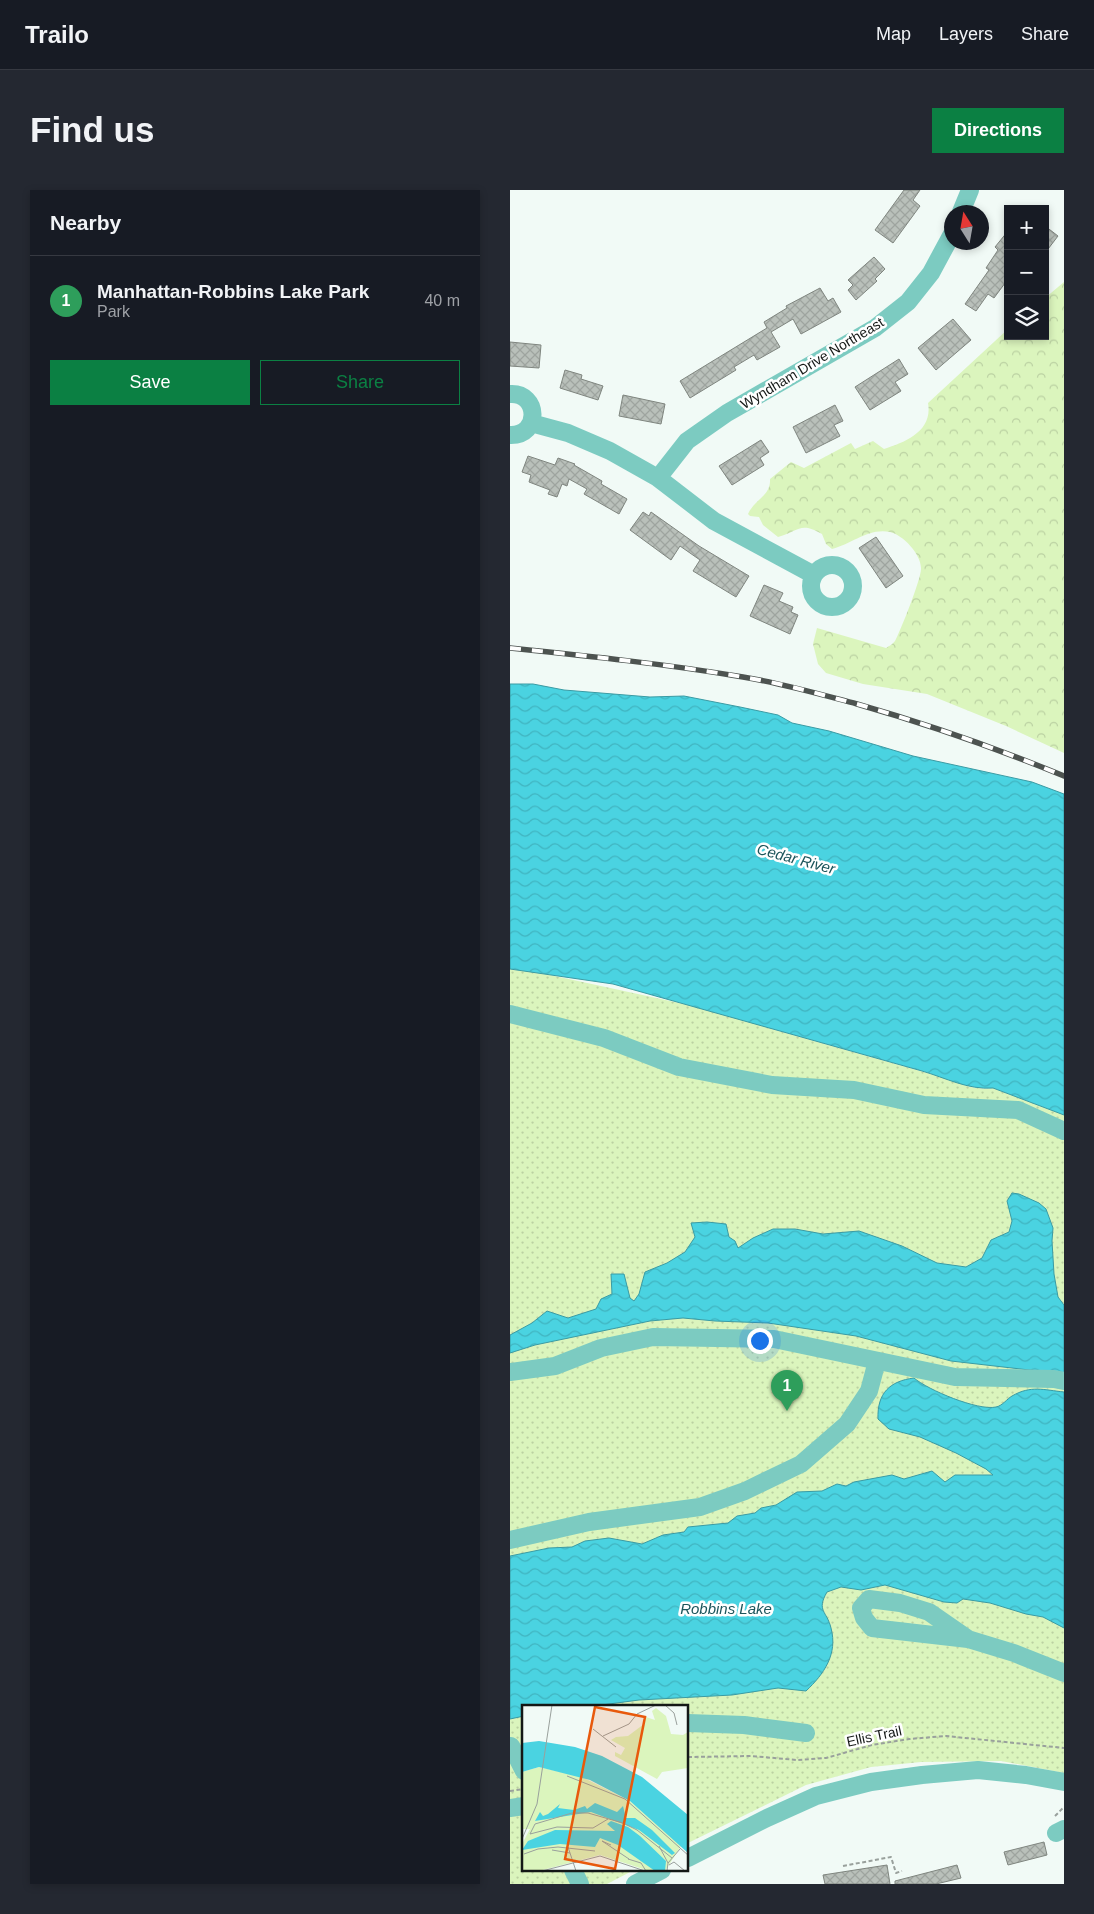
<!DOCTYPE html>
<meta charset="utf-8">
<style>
:root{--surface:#171b24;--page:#242831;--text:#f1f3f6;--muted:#9ea1a6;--line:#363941;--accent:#0b8043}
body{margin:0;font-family:Arial,sans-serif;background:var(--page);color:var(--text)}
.controls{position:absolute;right:15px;top:15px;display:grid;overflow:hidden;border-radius:0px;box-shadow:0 2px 8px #0003}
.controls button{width:45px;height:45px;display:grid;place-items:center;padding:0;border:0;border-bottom:1px solid var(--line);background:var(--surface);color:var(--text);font:25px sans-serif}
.compass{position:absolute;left:434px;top:15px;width:45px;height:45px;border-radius:50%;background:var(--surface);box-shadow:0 2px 8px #0003;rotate:349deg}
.you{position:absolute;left:249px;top:1150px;width:18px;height:18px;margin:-12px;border:4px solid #fff;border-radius:50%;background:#1a73e8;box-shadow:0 0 0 8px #1a73e833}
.badge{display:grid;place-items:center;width:32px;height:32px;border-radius:50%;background:var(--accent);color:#fff;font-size:16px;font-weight:700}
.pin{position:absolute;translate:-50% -41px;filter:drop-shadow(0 1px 2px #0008)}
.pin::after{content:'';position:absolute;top:26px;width:18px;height:15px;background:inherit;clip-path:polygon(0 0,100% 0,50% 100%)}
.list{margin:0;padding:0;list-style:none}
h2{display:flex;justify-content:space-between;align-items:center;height:65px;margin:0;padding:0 20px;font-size:21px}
h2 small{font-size:16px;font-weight:400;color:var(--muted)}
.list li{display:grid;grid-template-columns:32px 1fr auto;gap:15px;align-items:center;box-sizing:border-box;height:90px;padding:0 20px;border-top:1px solid var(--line)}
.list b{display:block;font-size:19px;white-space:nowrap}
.list p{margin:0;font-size:16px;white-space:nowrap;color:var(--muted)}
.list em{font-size:16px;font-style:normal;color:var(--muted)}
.actions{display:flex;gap:10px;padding:15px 20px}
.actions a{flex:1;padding:11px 0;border:1px solid var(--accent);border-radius:0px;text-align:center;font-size:18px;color:var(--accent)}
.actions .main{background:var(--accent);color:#fff}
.icon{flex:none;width:28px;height:28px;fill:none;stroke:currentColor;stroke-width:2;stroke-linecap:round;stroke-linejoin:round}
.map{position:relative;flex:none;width:554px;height:1694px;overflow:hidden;border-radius:0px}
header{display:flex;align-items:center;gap:30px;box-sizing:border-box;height:70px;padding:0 25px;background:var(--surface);border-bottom:1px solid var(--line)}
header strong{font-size:24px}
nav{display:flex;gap:28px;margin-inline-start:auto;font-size:18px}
.intro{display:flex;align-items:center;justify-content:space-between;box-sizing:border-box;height:120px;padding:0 30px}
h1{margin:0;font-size:35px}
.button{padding:12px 22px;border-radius:0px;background:var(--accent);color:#fff;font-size:18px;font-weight:700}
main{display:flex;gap:30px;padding:0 30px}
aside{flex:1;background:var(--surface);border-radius:0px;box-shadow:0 2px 8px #0003}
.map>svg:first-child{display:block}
.forest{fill:url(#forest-crowns)}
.park{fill:url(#park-dots)}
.water{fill:url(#water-waves);stroke:#3a9ba4}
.building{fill:url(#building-cross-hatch);stroke:#7f857f}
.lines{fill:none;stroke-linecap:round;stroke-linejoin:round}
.path{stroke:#99a09c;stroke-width:2;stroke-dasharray:4 2.5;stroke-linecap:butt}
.minor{stroke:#7ccbc1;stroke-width:18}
.rail-casing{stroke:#4d5350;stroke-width:5.5}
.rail{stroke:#fff;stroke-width:4;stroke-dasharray:11;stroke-linecap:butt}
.labels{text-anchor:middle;stroke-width:5;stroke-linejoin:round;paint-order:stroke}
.street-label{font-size:14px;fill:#141816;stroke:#fff}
.water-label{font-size:15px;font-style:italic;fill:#1d565c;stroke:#fff}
.inset-road{fill:none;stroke:#99a09c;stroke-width:1}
.view{fill:#e8590c;fill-opacity:0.15;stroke:#e8590c;stroke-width:2.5}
.inset-edge{fill:none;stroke:#141816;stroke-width:2.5}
</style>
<header>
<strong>Trailo</strong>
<nav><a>Map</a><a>Layers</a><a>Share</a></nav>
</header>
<div class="intro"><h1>Find us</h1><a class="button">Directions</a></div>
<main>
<aside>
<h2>Nearby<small></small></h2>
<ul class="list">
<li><span class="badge" style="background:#2e9e5b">1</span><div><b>Manhattan-Robbins Lake Park</b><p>Park</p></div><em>40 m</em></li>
</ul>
<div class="actions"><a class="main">Save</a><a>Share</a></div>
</aside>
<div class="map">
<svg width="554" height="1694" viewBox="0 0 554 1694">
<defs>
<pattern id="forest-crowns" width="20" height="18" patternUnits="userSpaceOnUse" patternTransform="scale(1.25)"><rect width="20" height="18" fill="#dbf5bd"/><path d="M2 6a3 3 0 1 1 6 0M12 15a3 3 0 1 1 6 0" fill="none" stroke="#bbd1a2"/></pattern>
<pattern id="park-dots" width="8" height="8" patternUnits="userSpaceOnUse" patternTransform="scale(1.25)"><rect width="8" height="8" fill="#dbf5bd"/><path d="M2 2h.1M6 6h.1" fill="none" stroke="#bbd1a2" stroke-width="1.8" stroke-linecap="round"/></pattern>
<pattern id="water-waves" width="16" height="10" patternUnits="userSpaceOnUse" patternTransform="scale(1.25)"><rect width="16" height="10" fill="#4ad3e1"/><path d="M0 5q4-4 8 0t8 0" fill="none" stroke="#40b4c0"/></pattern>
<pattern id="building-cross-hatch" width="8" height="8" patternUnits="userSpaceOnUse" patternTransform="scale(1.25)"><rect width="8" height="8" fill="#b9c0ba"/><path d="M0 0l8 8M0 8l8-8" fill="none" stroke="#9ea49f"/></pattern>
</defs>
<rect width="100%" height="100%" fill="#f1faf6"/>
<path class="forest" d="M554,92V563L496,536L417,504L353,494L316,483L308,474L303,454L307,438L376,458C379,456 383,454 385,451C390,442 412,387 411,378C411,364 393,345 380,342C357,338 343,354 322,359L316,354L312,344C290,331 289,341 268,347L253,335L249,327L240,326L238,324C244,310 261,306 260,289L281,272L294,278L341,253L345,259L363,251L374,259C396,252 423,241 418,213L498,139V146H535V108Z"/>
<path class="park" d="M0,779L31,783L220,824L262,839L439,889C454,896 467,900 483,898L554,925V1583L491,1571L411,1572L361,1577L296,1595L178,1653V1516H14V1680H124L97,1694H0Z"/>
<path class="water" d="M0,494H23L54,500L140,507L174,506L230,517L268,525L282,533L319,541L403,566L522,592L554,604V925L483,898C458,900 436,888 412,881L103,794L0,779Z
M502,1003L509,1004L529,1013L536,1019L543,1038L542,1051L544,1084L548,1107L554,1115V1184L441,1171L346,1146L258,1133L205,1131L173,1128L140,1131L25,1155L0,1163V1145L22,1133L37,1121L58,1128L86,1119L91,1109L102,1104L101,1084H114L120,1108L124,1111L129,1104L135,1082L157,1073L175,1062L185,1047L181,1033L197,1032L216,1034L219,1047L225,1051L228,1058L243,1048L263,1039H285L313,1044L349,1041L392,1056L427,1073L456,1077L472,1068L481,1050L499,1042L502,1031L497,1011Z
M404,1188C418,1200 468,1221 486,1217C492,1216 497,1209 502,1206C521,1195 534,1200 554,1202V1438L533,1427L516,1424L480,1413L453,1409L447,1413L434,1412L375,1395L351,1400L331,1397L317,1402C306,1421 317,1421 321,1438C328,1464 314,1484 296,1501L268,1498L222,1505L129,1510L84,1516H14V1526L0,1529V1366L39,1358L62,1357L75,1351L99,1348L132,1354L153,1345L174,1342L178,1337L218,1333L227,1326L245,1323L251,1318L266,1315L287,1302L312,1301L327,1294L336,1296L344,1292L382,1285L394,1289L422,1281L435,1292L445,1285H483L476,1279L446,1263L410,1247L379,1239L368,1229C367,1203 380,1191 404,1188Z"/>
<path class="building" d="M394,0H410L403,10L410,16L383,53L365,40Z
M535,36L548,46L535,63Z
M498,41V89L484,108L478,104L466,121L455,114L479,80L476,78L488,60L485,57Z
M364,67L375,79L365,89L367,91L346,110L338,100L343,95L338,90Z
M310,98L318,111L323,108L331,122L291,144L283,129L261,142L270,157L247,170L244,165L224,177L226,180L180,208L170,191L257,138L254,132L277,118L276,116Z
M443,129L461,150L426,180L408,158Z
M0,152L31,155L29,178L0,176Z
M389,169L398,184L385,192L391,201L360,220L345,197Z
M55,180L72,185L71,189L93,196L88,210L50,198Z
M113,205L155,214L151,234L109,226Z
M325,215L333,231L324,235L330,246L296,263L283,237Z
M251,250L259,262L250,268L254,275L222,295L209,276Z
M18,266L45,275L48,268L65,274L64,275L92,291L91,294L117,309L109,324L74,304L77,299L59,289L57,296L52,294L47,307L38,304L40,300L19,292L21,285L12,282Z
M133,322L139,326L141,322L189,356L239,386L226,407L183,381L190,370L170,356L161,370L120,340Z
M366,347L393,386L376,398L349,358Z
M254,395L273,403L269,411L283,417L281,422L288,425L280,444L240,426Z
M534,1652L537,1665L498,1675L494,1662Z
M377,1675L380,1694H315L313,1685Z
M447,1675L451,1688L426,1694H385V1691Z"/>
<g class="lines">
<path class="path" d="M178,1567L241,1566L287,1570L316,1568L362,1555L399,1549L436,1546L554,1558
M0,1601L14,1599
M545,1626L554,1617
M333,1676L381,1667L386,1683L392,1681"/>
<path class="minor" d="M451,22L460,0
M0,204C29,202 31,246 0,245
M21,233L58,243L100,261L148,288L204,331L304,385
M148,288L177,251L217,223L365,138L398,112L421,83L442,44
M301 396a21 21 0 1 1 42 0a21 21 0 1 1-42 0Z
M0,824L94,848L169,877L262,895L344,900L414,915L508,920L554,941
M0,1182L45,1176L91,1158L143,1147L264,1149L445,1187L544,1189L554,1191
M0,1350L79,1332L190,1317L235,1301L291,1274L337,1234L359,1201L367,1171
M458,1449L419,1422L390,1413L359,1409L351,1418L354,1428L362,1438L458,1449L504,1463L554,1483
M178,1533L234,1535L296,1543
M1,1556L14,1581
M0,1618L14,1616
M546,1643L554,1639
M178,1668L257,1628L306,1606L361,1592L412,1585L468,1580L516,1585L554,1592
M63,1680L70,1694
M125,1694L152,1680"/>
<g class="rail-casing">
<path id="rail" d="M0,458C78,466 156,474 233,487C271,493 309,504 347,514C417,534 486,558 554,586"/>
</g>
<use href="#rail" class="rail"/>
</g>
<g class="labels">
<g class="street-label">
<text transform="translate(302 173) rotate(-31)" y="5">Wyndham Drive Northeast</text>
<text transform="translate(364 1546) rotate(-12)" y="5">Ellis Trail</text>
</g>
<g class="water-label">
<text transform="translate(286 669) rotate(15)" y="5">Cedar River</text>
<text x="216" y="1424">Robbins Lake</text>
</g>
</g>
<g transform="translate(12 1515)">
<rect width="166" height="166" fill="#f1faf6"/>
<path d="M134,3L144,11L149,29L161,30L166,27V63L140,67L135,74L93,51V47L99,50L103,43L89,35L94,32L106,31L122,19L124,12L133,15L130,6Z" fill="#dbf5bd"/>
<path d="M17,62L60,72L108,96L159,141L143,166H127L78,150L17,166H0V139L8,124H0V67Z" fill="#dbf5bd"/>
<path d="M17,36L53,42L80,51L120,72L166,110V148L108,96L68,75L17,62L0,67V38ZM73,98L95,107L101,101L104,113H113L130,125L153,148L150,150L117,125L69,107L13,116L18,107L21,111L26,109L38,99L36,103L52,105L63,101L65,104ZM89,116L106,122L118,131L144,156L143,166H133L96,140L78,133L73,142L38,139L0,145L6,136L33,125L93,126L85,119Z" fill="#4ad3e1"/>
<path class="inset-road" d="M143,0L152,8L155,20M71,24L94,42M81,31L107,19L115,9L134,0M45,71L103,94L167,151M86,114L71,123L35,122L8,129L13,119L50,108H66L101,118L115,125L150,153M0,134L15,99L30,0M89,140L80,136L107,154M137,141L146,158M46,142L54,166M30,145L48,148M2,149L16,144L36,142L73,146M106,154L119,158L124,166M147,160L152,157L163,166M20,166L78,151L123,166M145,166L146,158L158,144"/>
<path class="view" d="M73,2L123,12L93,164L43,154Z"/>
<rect width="166" height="166" class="inset-edge"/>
</g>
</svg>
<div class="controls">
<button>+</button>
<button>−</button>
<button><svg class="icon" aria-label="layers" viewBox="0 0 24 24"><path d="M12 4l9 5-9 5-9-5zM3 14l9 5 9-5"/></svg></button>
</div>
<svg class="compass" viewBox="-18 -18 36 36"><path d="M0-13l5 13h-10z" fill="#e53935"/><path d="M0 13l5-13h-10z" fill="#9ea1a6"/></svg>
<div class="you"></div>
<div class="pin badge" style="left:277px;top:1221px;background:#2e9e5b">1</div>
</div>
</main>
